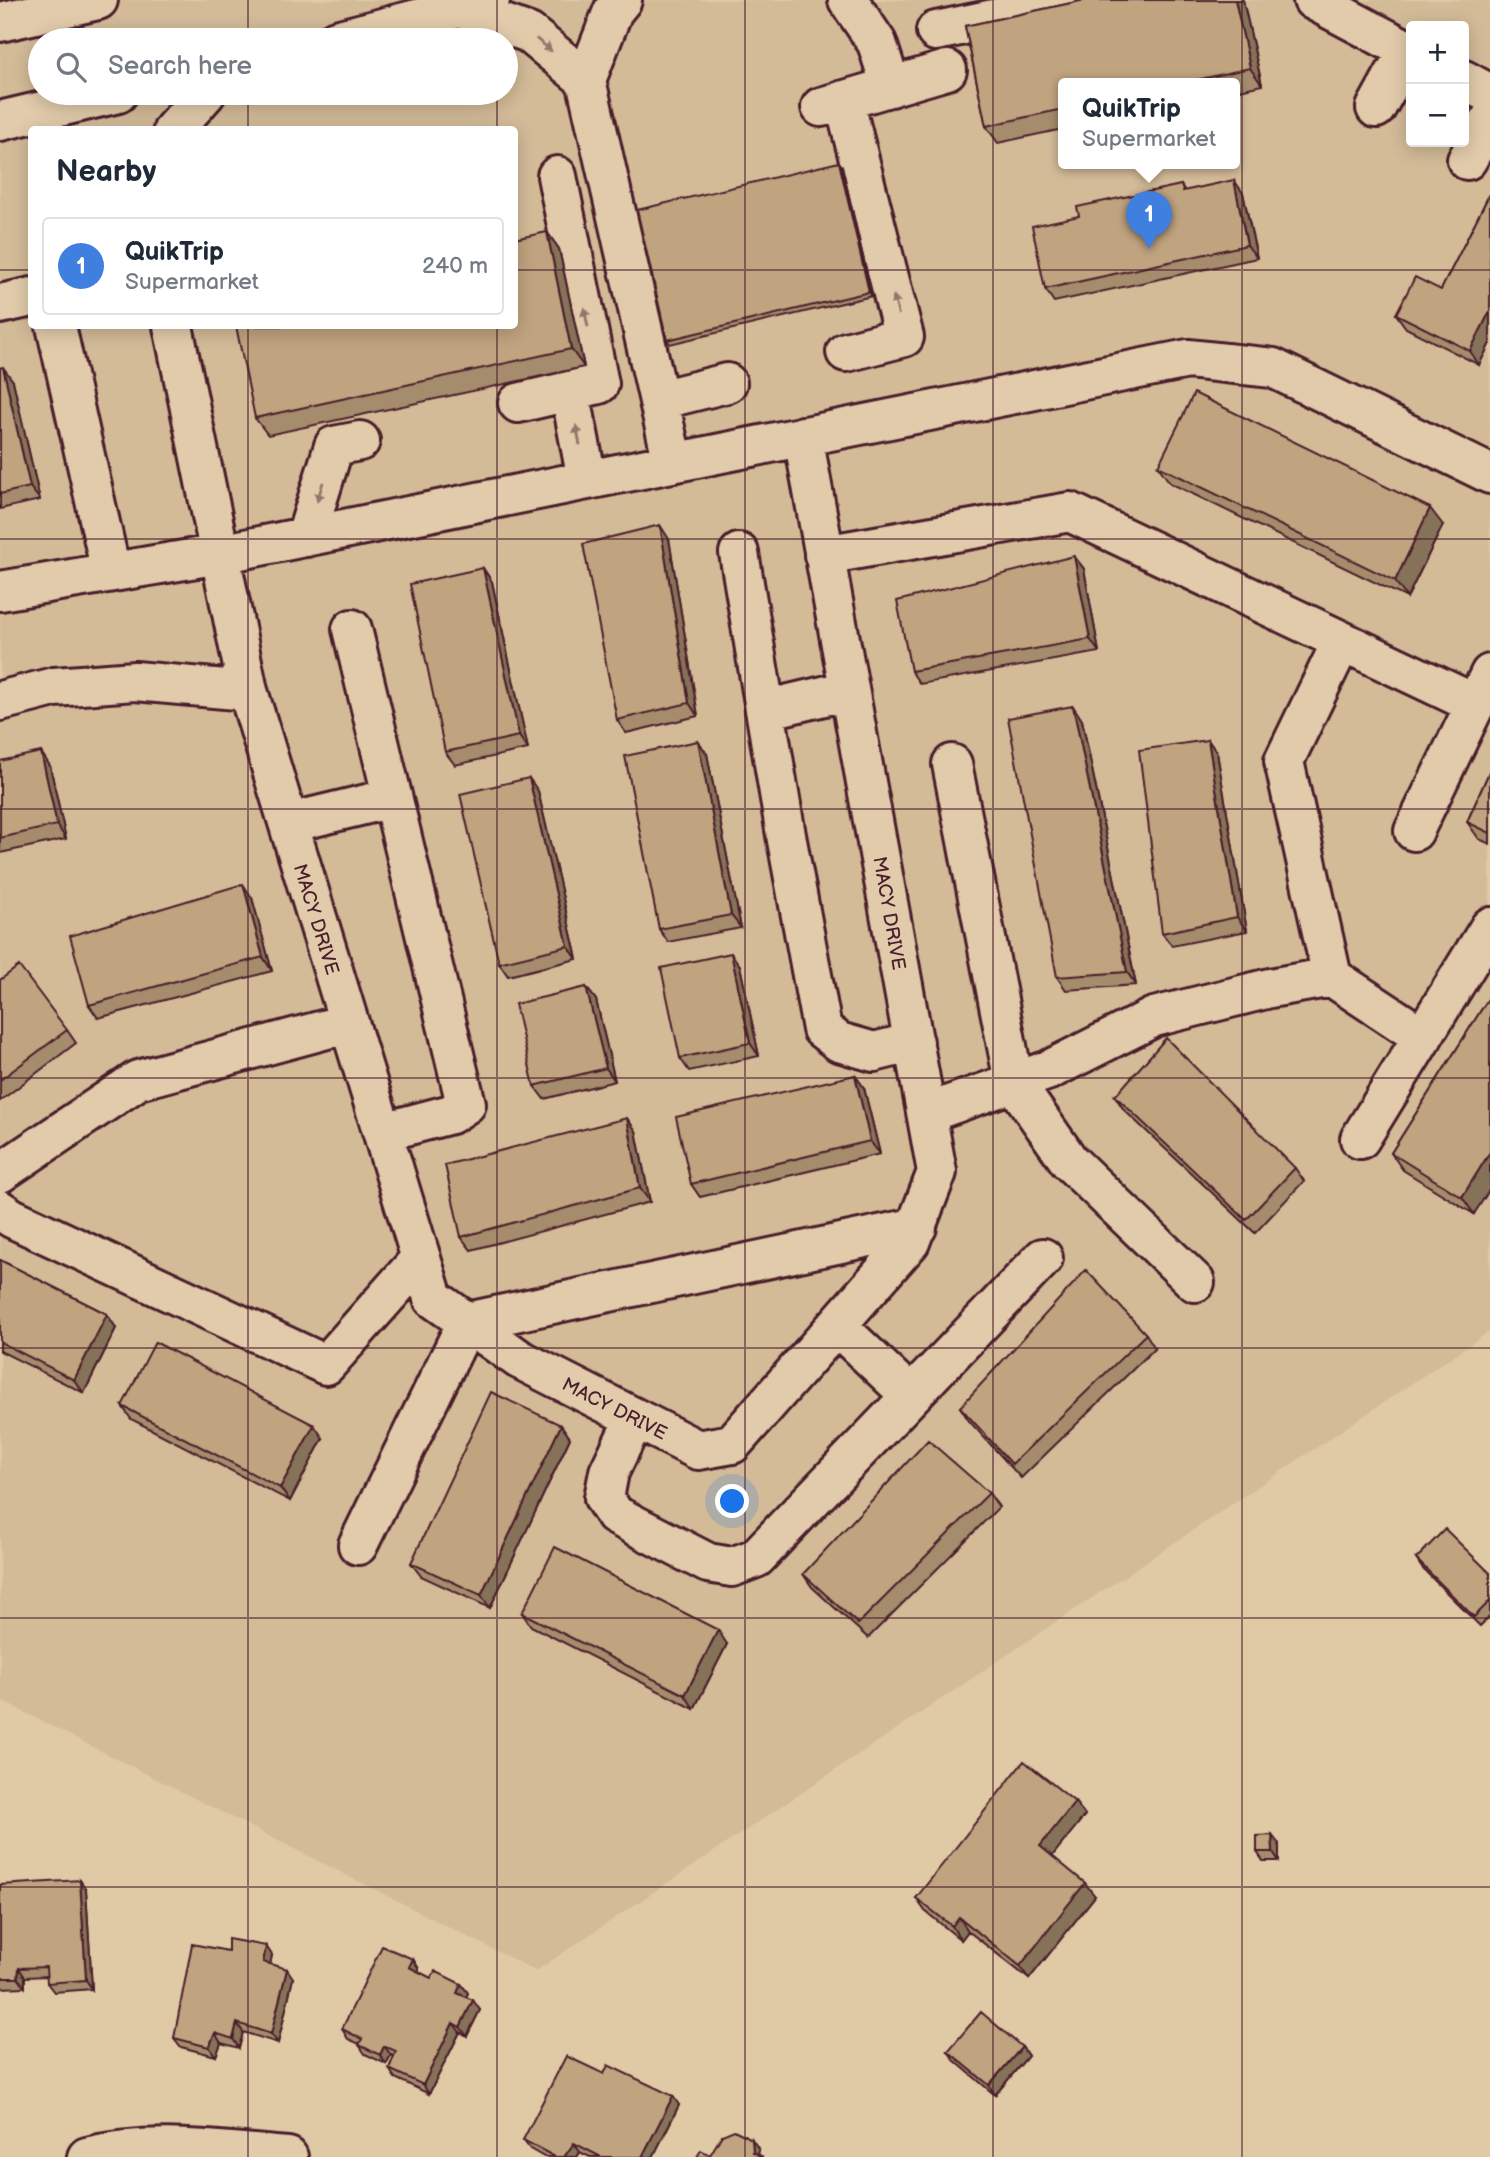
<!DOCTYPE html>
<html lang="en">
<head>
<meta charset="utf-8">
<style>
	:root { --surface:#fff; --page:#f6f6f7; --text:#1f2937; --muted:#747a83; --line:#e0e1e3; --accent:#0f766e }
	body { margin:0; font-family:"Balsamiq Sans",sans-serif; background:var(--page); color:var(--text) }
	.controls { position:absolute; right:21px; top:21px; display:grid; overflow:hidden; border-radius:7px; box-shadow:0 4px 18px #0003 }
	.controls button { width:63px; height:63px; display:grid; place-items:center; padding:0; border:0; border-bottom:2px solid var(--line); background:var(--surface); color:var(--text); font:35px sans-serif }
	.you { position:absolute; left:733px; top:1502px; width:24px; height:24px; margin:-18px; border:5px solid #fff; border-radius:50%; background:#1a73e8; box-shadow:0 0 0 10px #1a73e833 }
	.badge { display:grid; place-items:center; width:46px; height:46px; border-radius:50%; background:var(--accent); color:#fff; font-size:23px; font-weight:700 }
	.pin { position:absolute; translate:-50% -58px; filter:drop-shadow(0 2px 4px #0008) }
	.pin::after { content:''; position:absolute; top:37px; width:24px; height:21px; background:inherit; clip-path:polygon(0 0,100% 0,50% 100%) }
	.popup { position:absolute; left:1058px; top:78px; width:182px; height:91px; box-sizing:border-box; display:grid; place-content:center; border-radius:7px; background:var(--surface); filter:drop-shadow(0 2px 5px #0005); font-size:23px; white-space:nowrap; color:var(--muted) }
	.popup b { font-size:26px; color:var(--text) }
	.popup::after { content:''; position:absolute; left:50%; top:100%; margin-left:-14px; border:14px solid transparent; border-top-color:var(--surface) }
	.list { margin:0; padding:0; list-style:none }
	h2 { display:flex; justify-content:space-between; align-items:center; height:91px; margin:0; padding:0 28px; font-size:30px }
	h2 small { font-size:23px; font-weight:400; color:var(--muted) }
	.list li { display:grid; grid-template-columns:46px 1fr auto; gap:21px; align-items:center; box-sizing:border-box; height:98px; margin:0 14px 14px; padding:0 14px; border:2px solid var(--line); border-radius:7px }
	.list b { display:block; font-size:26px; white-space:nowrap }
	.list p { margin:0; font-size:23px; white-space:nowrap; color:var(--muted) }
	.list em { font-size:23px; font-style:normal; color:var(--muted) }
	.icon { flex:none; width:38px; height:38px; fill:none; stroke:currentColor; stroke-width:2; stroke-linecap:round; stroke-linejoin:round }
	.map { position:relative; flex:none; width:1490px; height:2157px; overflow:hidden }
	.search { position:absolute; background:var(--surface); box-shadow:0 4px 18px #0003; left:28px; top:28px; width:490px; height:77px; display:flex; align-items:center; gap:18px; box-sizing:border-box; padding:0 24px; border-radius:38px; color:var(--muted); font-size:26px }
	.panel { position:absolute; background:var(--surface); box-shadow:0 4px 18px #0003; left:28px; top:126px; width:490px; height:203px; border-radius:7px }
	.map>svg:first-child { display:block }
	.built { fill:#d3bb98; fill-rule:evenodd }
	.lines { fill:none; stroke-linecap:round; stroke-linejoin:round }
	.minor-casing { stroke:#4a1f2b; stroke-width:44 }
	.major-casing { stroke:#4a1f2b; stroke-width:44 }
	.minor { stroke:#e1cbab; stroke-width:38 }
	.major { stroke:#e1cbab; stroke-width:38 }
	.wall { fill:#a58c6d; stroke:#4a1f2b; stroke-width:2 }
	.shaded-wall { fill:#867259; stroke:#4a1f2b; stroke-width:2 }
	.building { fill:#c0a37f; stroke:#4a1f2b; stroke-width:2 }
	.oneway { fill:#96756b }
	.grid { fill:none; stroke:#4a1f2b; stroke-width:2; stroke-opacity:0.55 }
	.labels { text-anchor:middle; stroke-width:5; stroke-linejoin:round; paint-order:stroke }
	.street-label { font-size:19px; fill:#4a1f2b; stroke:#e1cbab }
</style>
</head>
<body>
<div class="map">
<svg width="1490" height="2157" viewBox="0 0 1490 2157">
	<rect width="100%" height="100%" fill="#e0caa6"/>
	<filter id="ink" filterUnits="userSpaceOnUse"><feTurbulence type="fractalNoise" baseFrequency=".0143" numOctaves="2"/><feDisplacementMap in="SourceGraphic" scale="14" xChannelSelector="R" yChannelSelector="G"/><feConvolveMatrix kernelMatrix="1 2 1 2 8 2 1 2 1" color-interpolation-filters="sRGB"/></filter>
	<g filter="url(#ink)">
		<!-- built -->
		<path class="built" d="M0 0H1490V1331L536 1971 0 1700ZM1411 26H1464V142H1411ZM40 40H506V93H40ZM1063 83H1235V163H1063ZM32 130H514V326H32Z"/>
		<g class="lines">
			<!-- minor casing -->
			<g class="minor-casing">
				<path id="minor" d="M622 0 613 11 586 80 673 463
					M848 0 877 43 891 87
					M1313 0 1411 52
					M460 8 529 33 586 80
					M936 31 1085 0
					M1464 80 1490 94
					M844 100 904 337 846 352
					M821 107 947 70
					M1376 108 1408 50
					M173 130 206 93
					M1467 160 1490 120
					M0 304 32 297
					M56 326 111 572
					M173 326 248 691 433 1298 519 1359 698 1450 732 1444 910 1242 937 1172 803 436
					M570 391 587 480
					M659 400 727 383
					M518 403 599 384 557 176
					M306 537 334 446 360 441
					M739 553 786 835 822 1029 839 1042 874 1052 914 1042
					M824 555 1070 512 1475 704
					M0 591 220 554 1188 359 1273 368 1490 474
					M352 629 466 1104 451 1114 383 1132
					M0 701 54 687 135 681 248 691
					M765 710 849 690
					M952 764 1014 1082 1069 1161 1195 1282
					M289 823 392 798
					M1414 831 1490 674
					M1332 977 1284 761 1342 641
					M927 1113 1049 1070 1154 1017 1270 988 1332 977 1423 1037
					M1360 1139 1490 927
					M0 1173 138 1080 349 1023
					M0 1210 12 1218 326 1365 421 1258
					M837 1326 911 1396
					M635 1418 609 1472 604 1498 615 1515 708 1563 732 1567 756 1558 1043 1258
					M358 1545 467 1322 917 1227
					M87 2157C152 2140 222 2152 288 2157"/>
			</g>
			<!-- major casing -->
			<g class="major-casing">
				<path id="major" d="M0 22 98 0
					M336 40 490 0
					M0 121 118 93"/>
			</g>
			<!-- minor -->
			<use href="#minor" class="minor"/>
			<!-- major -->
			<use href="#major" class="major"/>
		</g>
		<!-- wall -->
		<path class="wall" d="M1085 0H1243L1262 85 1235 91V83H1063V129L998 143 986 126 965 26Z
			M842 166 872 296 670 344 667 340Z
			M1181 185 1185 191 1243 193 1257 258 1054 302 1045 289 1079 216Z
			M1490 193V343L1479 365 1406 328 1396 314 1441 290Z
			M547 232 559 249 584 367 268 435 255 418Z
			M0 368 13 381 40 500 0 509Z
			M1158 466 1443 525 1407 598 1170 483Z
			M669 539 698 716 626 733 617 720Z
			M1074 556 1084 569 1099 652 920 684 911 671Z
			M483 568 492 582 528 749 455 765 445 752Z
			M1082 720 1136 985 1066 990 1057 977Z
			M1208 740 1217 753 1247 931 1172 946 1162 933Z
			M698 741 707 754 741 928 668 942 659 929Z
			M0 761 50 766 66 839 0 853Z
			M1490 770V844L1479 839 1467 822Z
			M538 791 577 959 508 976 499 963Z
			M252 898 272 971 98 1018 89 1005Z
			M740 966 759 1056 689 1071 680 1058Z
			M0 980 67 1030 76 1043 0 1101Z
			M586 987 596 1000 615 1081 544 1099 534 1086Z
			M1490 996 1474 1214 1403 1170 1391 1153Z
			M855 1075 864 1088 880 1154 700 1197 691 1184Z
			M1115 1096 1295 1168 1304 1181 1255 1233 1124 1110Z
			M636 1131 650 1202 471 1250 461 1237Z
			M0 1260 107 1314 116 1328 84 1393 0 1351Z
			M1146 1334 1155 1348 1021 1478 969 1421 960 1407Z
			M122 1406 323 1438 290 1501 131 1419Z
			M561 1425 570 1438 490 1608 421 1576 411 1563Z
			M989 1493 999 1507 868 1638 812 1587 803 1574Z
			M1416 1559 1490 1573V1616L1480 1626 1422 1568Z
			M522 1613 727 1644 694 1709 531 1626Z
			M1075 1802 1085 1815 1052 1856 1095 1896 1029 1979 968 1931 961 1940 925 1911 916 1898Z
			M1279 1844V1861H1263L1257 1852Z
			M0 1885 86 1889 92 1989 54 1992 47 1983V1976L25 1977V1987L0 1988Z
			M228 1951 272 1955 270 1964 293 1978 278 2043 243 2032 239 2048 221 2043 216 2056 181 2047 174 2038Z
			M413 1959 419 1969 418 1972 431 1978 461 1984 468 1993 466 1997 480 2010 467 2036 460 2032 429 2094 395 2078 389 2069 394 2056 391 2055 386 2064 365 2054 359 2045 360 2044 348 2039 342 2029Z
			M1022 2047 1028 2056 995 2095 954 2060 948 2051Z
			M604 2074 679 2105 653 2157H590L580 2152 577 2157H544L530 2149 523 2140Z"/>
		<!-- shaded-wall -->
		<path class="shaded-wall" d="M1235 0H1243L1262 85 1250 68Z
			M839 162 842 166 872 296 869 292Z
			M1234 180 1243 193 1257 258 1247 245Z
			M547 232 559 249 584 367 571 349Z
			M1490 311V343L1479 365 1470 351Z
			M3 367 13 381 40 500 30 487Z
			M1430 508 1443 525 1407 598 1395 581Z
			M660 525 669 539 698 716 689 703Z
			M1074 556 1084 569 1099 652 1090 639Z
			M483 568 492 582 528 749 519 736Z
			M1073 706 1082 720 1136 985 1127 972Z
			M1208 740 1217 753 1247 931 1237 917Z
			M698 741 707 754 741 928 731 915Z
			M41 752 50 766 66 839 57 825Z
			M529 778 538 791 577 959 568 946Z
			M243 884 252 898 272 971 263 957Z
			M731 953 740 966 759 1056 750 1043Z
			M586 987 596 1000 615 1081 606 1068Z
			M855 1075 864 1088 880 1154 870 1141Z
			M627 1118 636 1131 650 1202 640 1188Z
			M1490 1152V1189L1474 1214 1462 1197Z
			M107 1314 116 1328 84 1393 74 1380Z
			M314 1425 323 1438 290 1501 280 1488Z
			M561 1425 570 1438 490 1608 481 1595Z
			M718 1630 727 1644 694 1709 685 1695Z
			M1075 1802 1085 1815 1049 1860 1040 1846Z
			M1272 1835 1279 1844V1861L1273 1852Z
			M80 1880 86 1889 92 1989 86 1980Z
			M1085 1883 1095 1896 1029 1979 1020 1966Z
			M959 1917 968 1931 961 1940 952 1926Z
			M266 1946 272 1955 269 1971 263 1962Z
			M413 1959 419 1969 415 1976 409 1967Z
			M19 1968 25 1977V1987L18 1978Z
			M287 1969 293 1978 278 2043 271 2034Z
			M461 1984 468 1993 464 2002 457 1993Z
			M473 2000 480 2010 467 2036 460 2027Z
			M237 2023 243 2032 239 2048 233 2039Z
			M453 2023 460 2032 429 2094 423 2085Z
			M215 2033 221 2043 216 2056 209 2047Z
			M384 2046 391 2055 386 2064 380 2055Z
			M1022 2047 1028 2056 995 2095 989 2085Z
			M673 2096 679 2105 653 2157H642Z
			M752 2139 758 2148 759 2157 753 2152Z
			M574 2143 580 2152 577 2157H564Z"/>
		<!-- building -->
		<path class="building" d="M1085 0H1235L1250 68 1183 83H1063V109L986 126 965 26Z
			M839 162 869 292 667 340 637 210Z
			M1234 180 1247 245 1045 289 1032 226 1079 216 1077 207 1181 185 1183 191Z
			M1490 193V311L1470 351 1396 314 1415 277 1441 290Z
			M547 232 571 349 255 418 236 326H514V239Z
			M3 367 30 487 0 494V368Z
			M1194 393 1430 508 1395 581 1158 466Z
			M660 525 689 703 617 720 583 544Z
			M1074 556 1090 639 911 671 897 601Z
			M483 568 519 736 445 752 410 584Z
			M1073 706 1127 972 1057 977 1008 718Z
			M1208 740 1237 917 1162 933 1139 750Z
			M698 741 731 915 659 929 625 756Z
			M41 752 57 825 0 838V761Z
			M1490 770V833L1467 822Z
			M529 778 568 946 499 963 460 794Z
			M243 884 263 957 89 1005 70 936Z
			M731 953 750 1043 680 1058 661 968Z
			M19 966 67 1030 0 1080V980Z
			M586 987 606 1068 534 1086 515 1004Z
			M1490 996V1152L1462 1197 1391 1153Z
			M1166 1038 1295 1168 1246 1220 1115 1096Z
			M855 1075 870 1141 691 1184 676 1117Z
			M627 1118 640 1188 461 1237 445 1165Z
			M0 1260 107 1314 74 1380 0 1342Z
			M1086 1270 1146 1334 1012 1464 960 1407Z
			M155 1342 314 1425 280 1488 122 1406Z
			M491 1392 561 1425 481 1595 411 1563Z
			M928 1440 989 1493 858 1624 803 1574Z
			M1445 1529 1490 1573V1601L1474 1617 1416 1559Z
			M555 1547 718 1630 685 1695 522 1613Z
			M1024 1761 1075 1802 1040 1846 1085 1883 1020 1966 959 1917 952 1926 916 1898Z
			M1272 1835 1273 1852H1257V1836Z
			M80 1880 86 1980 47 1983 46 1967 19 1968 18 1978H0V1885Z
			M228 1939 266 1946 263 1962 287 1969 271 2034 237 2023 233 2039 215 2033 209 2047 174 2038 192 1944 228 1951Z
			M382 1946 413 1959 409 1967 431 1978 435 1971 461 1984 457 1993 473 2000 460 2027 453 2023 423 2085 389 2069 396 2051 384 2046 380 2055 359 2045 362 2039 342 2029Z
			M981 2012 1022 2047 989 2085 948 2051Z
			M566 2056 604 2074 608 2065 673 2096 642 2157H601L574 2143 564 2157H555L523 2140Z
			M734 2130 752 2139 753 2152 763 2157H697L701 2150 710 2155 722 2135Z"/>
		<!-- one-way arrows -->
		<defs><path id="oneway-solid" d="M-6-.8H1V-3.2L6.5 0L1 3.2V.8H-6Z" transform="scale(1.75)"/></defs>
		<g class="oneway">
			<use href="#oneway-solid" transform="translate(544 45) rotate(39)"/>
			<use href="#oneway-solid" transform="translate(896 305) rotate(-104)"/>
			<use href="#oneway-solid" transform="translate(586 317) rotate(-101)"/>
			<use href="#oneway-solid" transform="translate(578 435) rotate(-101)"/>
			<use href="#oneway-solid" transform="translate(320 492) rotate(107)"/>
		</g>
	</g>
	<!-- grid -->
	<path class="grid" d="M248 0V40M497 0V40M745 0V2157M993 0V2157M1242 0V2157M248 93V130M497 93V130M0 270H32M514 270H1490M248 326V2157M497 326V2157M0 539H1490M0 809H1490M0 1078H1490M0 1348H1490M0 1618H1490M0 1887H1490"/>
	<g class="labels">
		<!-- street labels -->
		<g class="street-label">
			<text transform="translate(890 913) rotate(80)" y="7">MACY DRIVE</text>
			<text transform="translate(317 919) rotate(73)" y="7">MACY DRIVE</text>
			<text transform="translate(615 1408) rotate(27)" y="7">MACY DRIVE</text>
		</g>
	</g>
</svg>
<div class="controls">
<button>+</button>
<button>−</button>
</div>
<div class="you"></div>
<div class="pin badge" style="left:1149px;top:249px;background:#3f7fe0">1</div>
<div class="popup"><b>QuikTrip</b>Supermarket</div>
<div class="search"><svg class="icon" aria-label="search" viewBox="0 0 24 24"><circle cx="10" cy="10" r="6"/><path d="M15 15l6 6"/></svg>Search here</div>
<section class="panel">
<h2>Nearby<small></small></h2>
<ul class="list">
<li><span class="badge" style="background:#3f7fe0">1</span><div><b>QuikTrip</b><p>Supermarket</p></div><em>240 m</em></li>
</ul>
</section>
</div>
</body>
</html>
